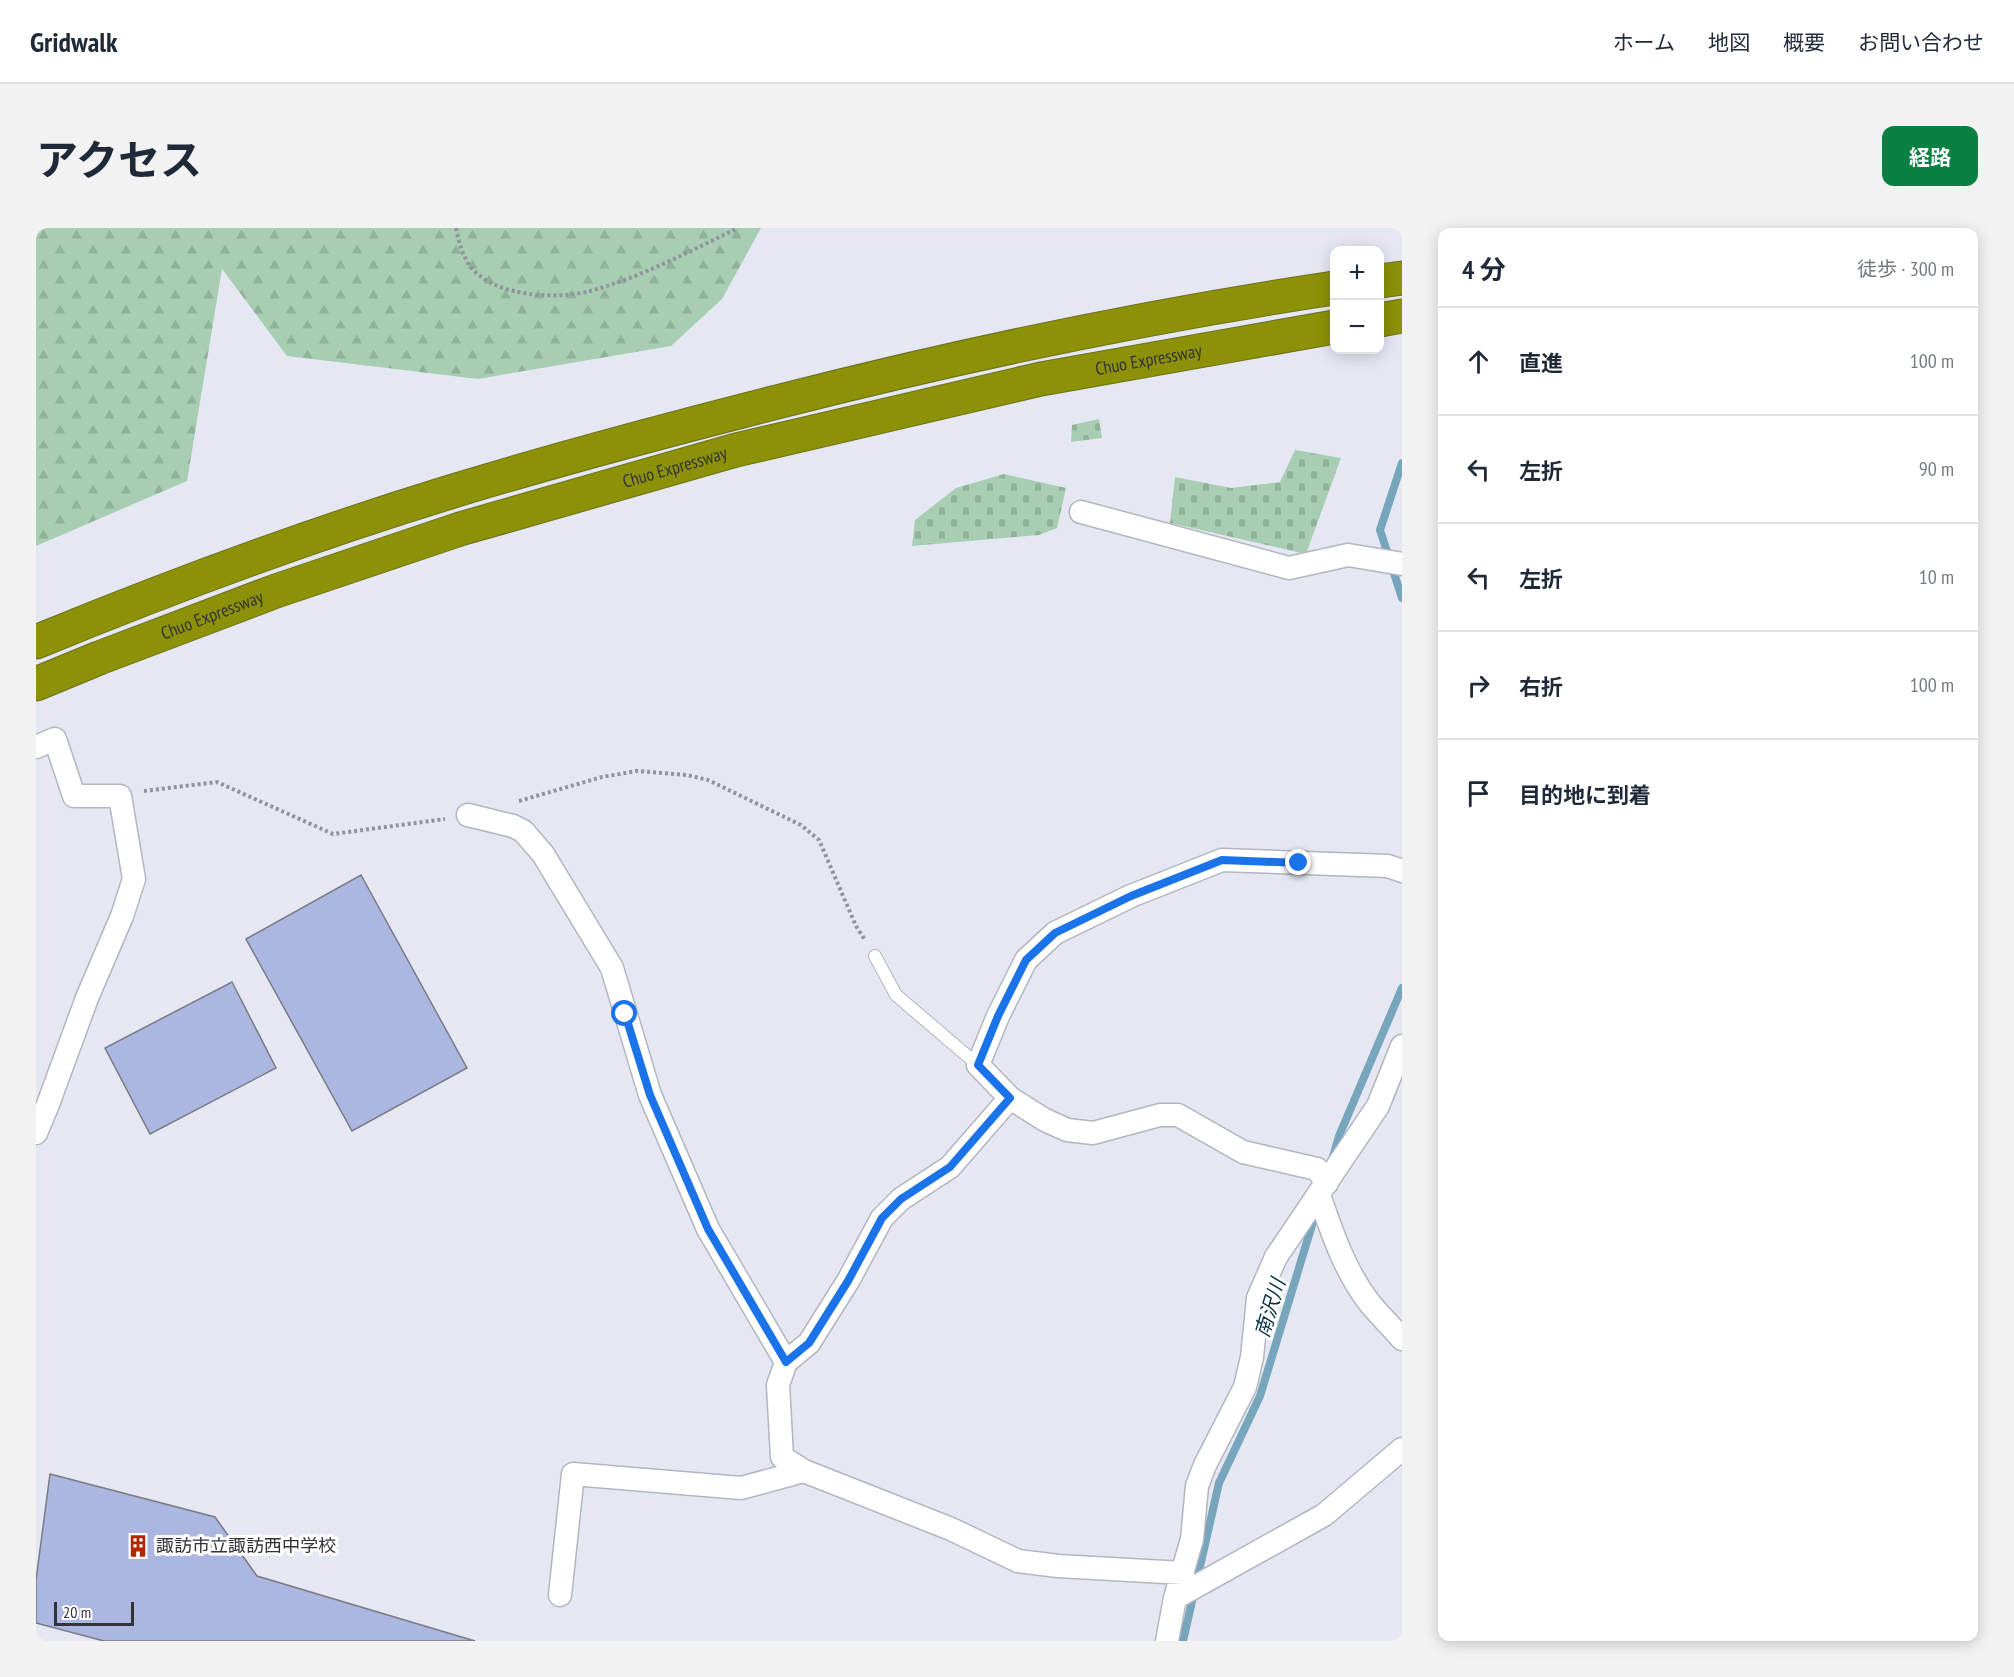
<!DOCTYPE html>
<html lang="ja">
<head>
<meta charset="utf-8">
<style>
	:root { --surface:#fff; --page:#f2f2f3; --text:#1f2937; --muted:#747a83; --line:#e0e1e3; --accent:#0b8043 }
	body { margin:0; font-family:"PT Sans Narrow","Noto Sans JP",sans-serif; background:var(--page); color:var(--text) }
	.controls { position:absolute; right:18px; top:18px; display:grid; overflow:hidden; border-radius:12px; box-shadow:0 3px 15px #0003 }
	.controls button { width:54px; height:54px; display:grid; place-items:center; padding:0; border:0; border-bottom:2px solid var(--line); background:var(--surface); color:var(--text); font:30px sans-serif }
	.scale { position:absolute; left:18px; bottom:15px; width:80px; box-sizing:border-box; padding-left:6px; border:3px solid #323337; border-top:0; font-size:16px; line-height:21px; white-space:nowrap; color:#323337; -webkit-text-stroke:4px #fff; paint-order:stroke }
	.stop { position:absolute; width:18px; height:18px; margin:-14px; border:4px solid #1a73e8; border-radius:50%; background:#fff }
	.stop.end { background:#1a73e8; border-color:#fff; box-shadow:0 2px 6px #0008 }
	.list { margin:0; padding:0; list-style:none }
	h2 { display:flex; justify-content:space-between; align-items:center; height:78px; margin:0; padding:0 24px; font-size:26px }
	h2 small { font-size:20px; font-weight:400; color:var(--muted) }
	.list li { display:grid; grid-template-columns:39px 1fr auto; gap:18px; align-items:center; box-sizing:border-box; height:108px; padding:0 24px; border-top:2px solid var(--line) }
	.list b { display:block; font-size:22px; white-space:nowrap }
	.list em { font-size:20px; font-style:normal; color:var(--muted) }
	.icon { flex:none; width:33px; height:33px; fill:none; stroke:currentColor; stroke-width:2; stroke-linecap:round; stroke-linejoin:round }
	.map { position:relative; flex:none; width:1366px; height:1413px; overflow:hidden; border-radius:12px }
	header { display:flex; align-items:center; gap:36px; box-sizing:border-box; height:84px; padding:0 30px; background:var(--surface); border-bottom:2px solid var(--line) }
	header strong { font-size:28px }
	nav { display:flex; gap:33px; margin-inline-start:auto; font-size:21px }
	.intro { display:flex; align-items:center; justify-content:space-between; box-sizing:border-box; height:144px; padding:0 36px }
	h1 { margin:0; font-size:42px }
	.button { padding:15px 27px; border-radius:12px; background:var(--accent); color:#fff; font-size:21px; font-weight:700 }
	main { display:flex; gap:36px; padding:0 36px }
	aside { flex:1; background:var(--surface); border-radius:12px; box-shadow:0 3px 15px #0003 }
	.map>svg:first-child { display:block }
	.forest { fill:url(#forest-firs) }
	.cemetery { fill:url(#cemetery-stones) }
	.lines { fill:none; stroke-linecap:round; stroke-linejoin:round }
	.stream { stroke:#76a5bc; stroke-width:8 }
	.building { fill:#acb7e1; stroke:#787a84; stroke-width:1.5 }
	.lane-casing { stroke:#b3b6c0; stroke-width:14 }
	.street-casing { stroke:#b3b6c0; stroke-width:25 }
	.highway-casing { stroke:#6c7018; stroke-width:35 }
	.path { stroke:#91939b; stroke-width:4; stroke-dasharray:3 3; stroke-linecap:butt }
	.lane { stroke:#fff; stroke-width:12 }
	.street { stroke:#fff; stroke-width:22 }
	.highway { stroke:#8c9107; stroke-width:33 }
	.route { stroke:#1a73e8; stroke-width:8 }
	.labels { text-anchor:middle; stroke-width:6; stroke-linejoin:round; paint-order:stroke }
	.street-label { font-size:18px; fill:#323337; stroke:#fff }
	.poi-label { font-size:18px; fill:#323337; stroke:#fff; text-anchor:start }
	.water-label { font-size:20px; font-style:italic; fill:#073343; stroke:#fff }
</style>
</head>
<body>
<header>
<strong>Gridwalk</strong>
<nav><a>ホーム</a><a>地図</a><a>概要</a><a>お問い合わせ</a></nav>
</header>
<div class="intro"><h1>アクセス</h1><a class="button">経路</a></div>
<main>
<div class="map">
<svg width="1366" height="1413" viewBox="0 0 1366 1413">
	<defs>
		<pattern id="forest-firs" width="22" height="20" patternUnits="userSpaceOnUse" patternTransform="scale(1.5)"><rect width="22" height="20" fill="#a7ceb2"/><path d="M5 1l3.5 6h-7zM16 11l3.5 6h-7z" fill="#90b19a"/></pattern>
		<pattern id="cemetery-stones" width="16" height="16" patternUnits="userSpaceOnUse" patternTransform="scale(1.5)"><rect width="16" height="16" fill="#a7ceb2"/><path d="M2 7V4a2 2 0 0 1 4 0v3zM10 15v-3a2 2 0 0 1 4 0v3z" fill="#90b19a"/></pattern>
	</defs>
	<rect width="100%" height="100%" fill="#e5e8f3"/>
	<!-- forest -->
	<path class="forest" d="M0 0H725L686 71 635 118 442 151 251 128 186 41 151 253 0 318Z"/>
	<!-- cemetery -->
	<path class="cemetery" d="M1063 191 1066 210 1035 214 1036 197Z
		M1259 222 1305 230 1270 326 1134 295 1139 249 1195 260 1244 254Z
		M968 246 1030 260 1021 300 1003 307 876 318 879 292 920 260Z"/>
	<g class="lines">
		<!-- stream -->
		<path class="stream" d="M1366 235 1344 302 1366 370
			M1296 932 1303 908 1366 760
			M1147 1413 1183 1255 1224 1168 1280 984"/>
	</g>
	<!-- building -->
	<path class="building" d="M325 647 431 840 316 903 210 711Z
		M196 754 240 840 114 906 69 820Z
		M14 1246 179 1289 221 1348 439 1413H68L0 1395V1352Z"/>
	<g class="lines">
		<!-- lane casing -->
		<g class="lane-casing">
			<path id="lane" d="M839 728 860 767 942 837"/>
		</g>
		<!-- street casing -->
		<g class="street-casing">
			<path id="street" d="M1045 284 1253 340 1312 327 1366 336
				M0 519 19 511 38 568H84L98 651 86 688 51 770 11 879 0 905
				M432 587 477 598 487 603 507 626 576 740 614 867 672 1001 750 1134
				M974 870 914 939 865 971 846 990 812 1053 773 1115 750 1134 742 1157 746 1229 768 1243 915 1301 982 1333 1022 1338 1147 1345
				M1291 955 1281 941 1207 924 1142 887H1124L1057 905 1031 902 1009 892 974 870 942 837 962 788 990 732 1019 705 1095 668 1186 632 1352 638 1366 643
				M1283 967C1296 1004 1308 1041 1332 1073 1342 1086 1355 1098 1366 1111
				M524 1367 537 1246 705 1260 768 1243
				M1139 1370 1288 1287 1366 1221
				M1131 1413 1139 1370 1156 1311 1161 1258 1169 1237 1209 1159 1216 1129 1222 1070 1240 1029 1342 878 1366 818"/>
		</g>
		<!-- highway casing -->
		<g class="highway-casing">
			<g id="highway">
				<path d="M1344 53 1366 50"/>
				<path d="M1344 92 1366 88"/>
				<path d="M0 414C136 358 274 307 414 264 522 231 631 202 741 174 925 127 1111 88 1298 60"/>
				<path id="s1" d="M0 456 63 430 240 363 424 301 700 222 1005 151 1298 99"/>
			</g>
		</g>
		<!-- path -->
		<path class="path" d="M420 0C423 14 426 27 434 38 457 69 521 72 554 63 606 49 654 23 702 0
			M108 563 181 554 297 606 409 591
			M483 573 566 549 601 543 651 547 672 552 765 597 783 612 820 698 829 712"/>
		<!-- lane -->
		<use href="#lane" class="lane"/>
		<!-- street -->
		<use href="#street" class="street"/>
		<!-- highway -->
		<use href="#highway" class="highway"/>
	</g>
	<g class="lines">
		<!-- route -->
		<path class="route" d="M589 786 614 867 672 1001 750 1134 773 1115 812 1053 846 990 865 971 914 939 974 870 942 837 962 788 990 732 1019 705 1095 668 1186 632 1263 635"/>
	</g>
	<!-- icons -->
	<defs>
		<g id="building-bare" transform="scale(1.8)"><path d="M-4-6H4V6H1V3H-1V6H-4ZM-2.5-4.3h1.7v1.8h-1.7ZM.8-4.3h1.7v1.8H.8ZM-2.5-1h1.7V.8h-1.7ZM.8-1h1.7V.8H.8Z" fill="#b22600" stroke="#fff" stroke-width="2.5" paint-order="stroke"/></g>
	</defs>
	<g fill-rule="evenodd">
		<use href="#building-bare" x="102" y="1318"/>
	</g>
	<g class="labels">
		<!-- street labels -->
		<g class="street-label">
			<text dy="6" stroke="none"><textPath href="#s1" startOffset="1161">Chuo Expressway</textPath></text>
			<text dy="6" stroke="none"><textPath href="#s1" startOffset="675">Chuo Expressway</textPath></text>
			<text dy="6" stroke="none"><textPath href="#s1" startOffset="189">Chuo Expressway</textPath></text>
		</g>
		<!-- poi labels -->
		<g class="poi-label">
			<text x="120" y="1324">諏訪市立諏訪西中学校</text>
		</g>
		<!-- water labels -->
		<g class="water-label">
			<text transform="translate(1234 1080) rotate(-73)" y="7">南沢川</text>
		</g>
	</g>
</svg>
<div class="controls">
<button>+</button>
<button>−</button>
</div>
<div class="scale">20 m</div>
<div class="stop" style="left:589px;top:786px"></div>
<div class="stop end" style="left:1263px;top:635px"></div>
</div>
<aside>
<h2>4 分<small>徒歩 · 300 m</small></h2>
<ul class="list">
<li><svg class="icon" aria-label="ahead" viewBox="0 0 24 24"><path d="M12 20V5M6 11l6-6 6 6"/></svg><div><b>直進</b></div><em>100 m</em></li>
<li><svg class="icon" aria-label="left" viewBox="0 0 24 24"><path d="M17 20v-9H6M10 6l-5 5 5 5"/></svg><div><b>左折</b></div><em>90 m</em></li>
<li><svg class="icon" aria-label="left" viewBox="0 0 24 24"><path d="M17 20v-9H6M10 6l-5 5 5 5"/></svg><div><b>左折</b></div><em>10 m</em></li>
<li><svg class="icon" aria-label="right" viewBox="0 0 24 24"><path d="M7 20v-9h11M14 6l5 5-5 5"/></svg><div><b>右折</b></div><em>100 m</em></li>
<li><svg class="icon" aria-label="arrive" viewBox="0 0 24 24"><path d="M6 21V4h12l-3 4 3 4H6"/></svg><div><b>目的地に到着</b></div></li>
</ul>
</aside>
</main>
</body>
</html>
